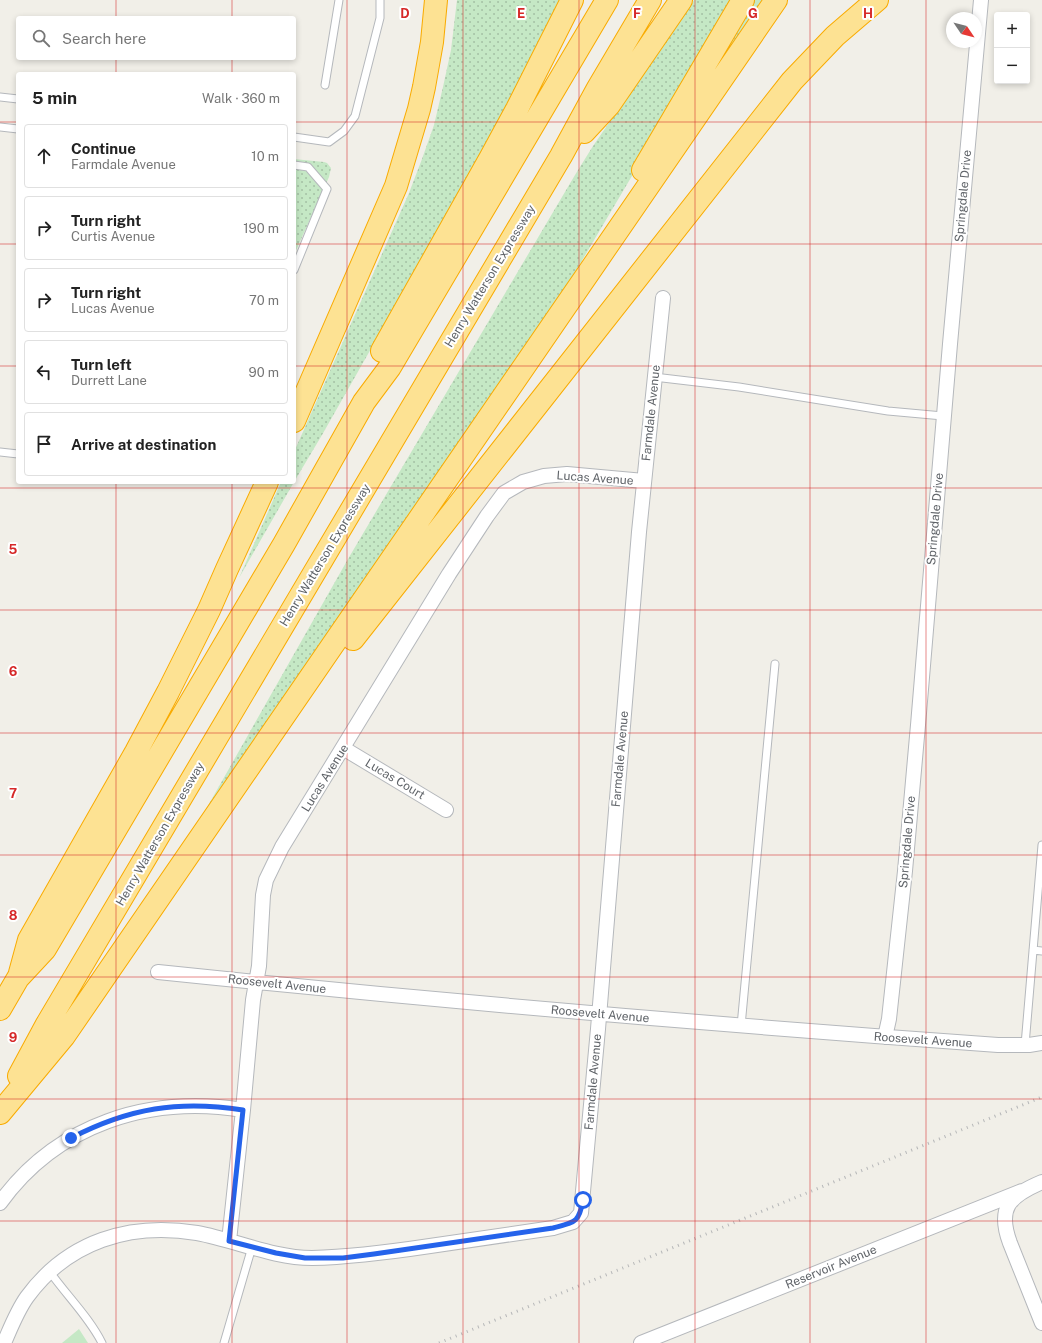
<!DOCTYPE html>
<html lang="en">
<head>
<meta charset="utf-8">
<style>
	:root { --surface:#fff; --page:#f2f2f2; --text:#222; --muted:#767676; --line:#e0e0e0 }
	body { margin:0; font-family:"Public Sans",sans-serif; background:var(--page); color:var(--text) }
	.controls { position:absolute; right:12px; top:12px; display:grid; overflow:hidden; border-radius:4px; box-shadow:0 2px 6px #0003 }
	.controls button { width:36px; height:36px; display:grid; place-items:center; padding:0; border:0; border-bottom:1px solid var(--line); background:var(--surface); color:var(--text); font:20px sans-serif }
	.compass { position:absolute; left:946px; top:12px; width:36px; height:36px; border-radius:50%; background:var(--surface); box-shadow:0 2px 6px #0003; rotate:125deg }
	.stop { position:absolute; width:12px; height:12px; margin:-9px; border:3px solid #2563eb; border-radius:50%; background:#fff }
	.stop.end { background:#2563eb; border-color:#fff; box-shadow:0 1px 4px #0008 }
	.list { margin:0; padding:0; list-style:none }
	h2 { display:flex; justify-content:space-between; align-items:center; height:52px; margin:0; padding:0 16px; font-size:17px }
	h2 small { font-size:13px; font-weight:400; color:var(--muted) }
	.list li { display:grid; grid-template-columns:26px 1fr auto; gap:12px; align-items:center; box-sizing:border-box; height:64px; margin:0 8px 8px; padding:0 8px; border:1px solid var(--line); border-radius:4px }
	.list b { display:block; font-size:15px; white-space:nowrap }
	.list p { margin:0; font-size:13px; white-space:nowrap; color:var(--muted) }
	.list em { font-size:13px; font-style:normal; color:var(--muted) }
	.icon { flex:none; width:22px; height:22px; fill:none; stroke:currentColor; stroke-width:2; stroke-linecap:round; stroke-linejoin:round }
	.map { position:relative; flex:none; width:1042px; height:1343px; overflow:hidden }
	.search { position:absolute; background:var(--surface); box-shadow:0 2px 6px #0003; left:16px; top:16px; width:280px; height:44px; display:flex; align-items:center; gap:10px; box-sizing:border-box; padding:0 14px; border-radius:4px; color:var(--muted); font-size:15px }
	.panel { position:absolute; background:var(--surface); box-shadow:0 2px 6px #0003; left:16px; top:72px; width:280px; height:412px; border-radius:4px }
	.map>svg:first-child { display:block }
	.grass { fill:url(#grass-dots) }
	.park { fill:#c5e8c5 }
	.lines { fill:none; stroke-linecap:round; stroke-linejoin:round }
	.service-casing { stroke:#b5b8bc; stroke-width:9 }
	.minor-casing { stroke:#b5b8bc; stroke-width:16 }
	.motorway-casing { stroke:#f9ab00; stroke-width:24 }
	.service { stroke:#fff; stroke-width:7 }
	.minor { stroke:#fff; stroke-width:14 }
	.motorway { stroke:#fde293; stroke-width:22 }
	.rail { stroke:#b6b7b8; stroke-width:3; stroke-dasharray:1 5; stroke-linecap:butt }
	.route { stroke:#2563eb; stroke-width:5 }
	.grid { fill:none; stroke:#d62828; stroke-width:1; stroke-opacity:0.55 }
	.labels { text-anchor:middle; stroke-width:4; stroke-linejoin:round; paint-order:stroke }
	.street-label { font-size:12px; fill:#5f6368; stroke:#fff }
	.grid-label { font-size:13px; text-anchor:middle; font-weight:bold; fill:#d62828; stroke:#fff; stroke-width:4; stroke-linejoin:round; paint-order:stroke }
</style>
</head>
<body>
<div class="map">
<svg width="1042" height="1343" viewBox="0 0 1042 1343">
	<defs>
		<pattern id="grass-dots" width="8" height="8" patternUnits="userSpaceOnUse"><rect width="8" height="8" fill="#c5e8c5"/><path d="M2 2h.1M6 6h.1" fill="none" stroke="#a3c0a4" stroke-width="1.8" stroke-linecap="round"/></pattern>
	</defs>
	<rect width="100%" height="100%" fill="#f1efe8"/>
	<!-- grass -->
	<path class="grass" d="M457 0H564L497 127 322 435 294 482V452L409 193 422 159 434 125 443 87 451 50Z
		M694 0H736L561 296 201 818 348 559 575 175 593 146Z
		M755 0H762L726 52 724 51Z
		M294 159 324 162 327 163 331 168 329 177 294 255Z
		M281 482H294L239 578Z"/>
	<!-- park -->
	<path class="park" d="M79 1329 88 1343H62Z"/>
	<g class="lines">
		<!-- service casing -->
		<g class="service-casing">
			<path id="service" d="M325 85 339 0
				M0 97 18 99
				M0 127 18 129
				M294 137 329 142 344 131 355 116 380 18V0
				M294 165 308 167 327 189 294 270
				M654 377 739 387 888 411 943 416
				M0 452 18 454
				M1033 950 1042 951
				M741 1026 775 664
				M1025 1045 1042 845
				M50 1272C67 1296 89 1317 102 1343
				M224 1343 252 1247"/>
		</g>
		<!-- minor casing -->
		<g class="minor-casing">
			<path id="minor" d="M343 748 446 810
				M158 972C438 1001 718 1025 998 1045H1029L1042 1043
				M885 1037 889 1019 905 871 918 725 950 344 981 0
				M1042 1182C1009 1196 997 1208 1010 1243L1042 1323
				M0 1203C57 1124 149 1095 243 1110
				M229 1241 243 1110 253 1000 259 966 263 895 266 880 282 847 449 574 487 516 504 493 523 482 544 476 567 474 644 481
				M4 1343C11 1327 17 1311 27 1297 68 1241 130 1222 197 1233 235 1240 273 1258 312 1258 353 1257 390 1252 430 1246 471 1240 512 1234 553 1228L573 1222 581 1213 598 1029 639 532 663 298
				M641 1343 1022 1191"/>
		</g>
		<!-- motorway casing -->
		<g class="motorway-casing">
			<path id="motorway" d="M584 132 609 105 681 0
				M643 170 743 0
				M382 351 491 157 517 109 572 0
				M294 421 396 186 419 109 424 87 432 42 436 0
				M353 639 792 81 835 36 877 0
				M20 973 29 940 136 752 168 692 209 610 227 569 267 482
				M0 1009 18 978 45 949 284 544 364 402 390 367 607 0
				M19 1076 47 1024 561 156 598 88 650 0
				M0 1113 64 1036 776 0"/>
		</g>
		<!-- service -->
		<use href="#service" class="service"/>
		<!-- minor -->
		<use href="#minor" class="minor"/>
		<!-- motorway -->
		<use href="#motorway" class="motorway"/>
		<!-- rail -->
		<path class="rail" d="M439 1343 1042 1097"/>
	</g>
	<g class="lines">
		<!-- route -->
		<path class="route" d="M71 1138C129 1108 179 1100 243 1110L229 1241 276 1253 305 1258H343L374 1254 553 1228C575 1222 579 1223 583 1200"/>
	</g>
	<!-- grid -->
	<path class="grid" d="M116 0V18M232 0V18M347 0V1343M463 0V1343M579 0V1343M695 0V1343M810 0V1343M926 0V1343M116 58V74M232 58V74M0 122H18M294 122H1042M0 244H18M294 244H1042M0 366H18M294 366H1042M116 482V1343M232 482V1343M0 488H1042M0 610H1042M0 733H1042M0 855H1042M0 977H1042M0 1099H1042M0 1221H1042"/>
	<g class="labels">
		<!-- street labels -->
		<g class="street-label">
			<text transform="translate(963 196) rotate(-85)" y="4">Springdale Drive</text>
			<text transform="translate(490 276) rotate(-59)" y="4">Henry Watterson Expressway</text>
			<text transform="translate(651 413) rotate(-84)" y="4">Farmdale Avenue</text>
			<text transform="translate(595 478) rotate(4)" y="4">Lucas Avenue</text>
			<text transform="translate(935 519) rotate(-85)" y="4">Springdale Drive</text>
			<text transform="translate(325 555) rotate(-59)" y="4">Henry Watterson Expressway</text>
			<text transform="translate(620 759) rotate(-85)" y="4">Farmdale Avenue</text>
			<text transform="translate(325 778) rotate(-58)" y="4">Lucas Avenue</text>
			<text transform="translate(395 779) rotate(31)" y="4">Lucas Court</text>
			<text transform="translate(160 834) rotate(-60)" y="4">Henry Watterson Expressway</text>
			<text transform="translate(907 842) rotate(-85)" y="4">Springdale Drive</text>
			<text transform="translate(277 984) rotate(6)" y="4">Roosevelt Avenue</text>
			<text transform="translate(600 1014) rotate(5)" y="4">Roosevelt Avenue</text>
			<text transform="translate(923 1040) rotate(4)" y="4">Roosevelt Avenue</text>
			<text transform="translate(593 1082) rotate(-85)" y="4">Farmdale Avenue</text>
			<text transform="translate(831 1267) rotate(-22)" y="4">Reservoir Avenue</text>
		</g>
	</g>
	<g class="grid-label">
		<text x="405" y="18">D</text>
		<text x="521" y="18">E</text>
		<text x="637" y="18">F</text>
		<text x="753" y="18">G</text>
		<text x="868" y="18">H</text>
		<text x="13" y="554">5</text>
		<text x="13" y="676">6</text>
		<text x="13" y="798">7</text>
		<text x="13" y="920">8</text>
		<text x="13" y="1042">9</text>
	</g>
</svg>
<div class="controls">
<button>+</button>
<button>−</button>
</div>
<svg class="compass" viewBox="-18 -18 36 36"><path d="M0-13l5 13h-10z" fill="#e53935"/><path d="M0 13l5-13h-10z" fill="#767676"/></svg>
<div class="stop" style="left:583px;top:1200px"></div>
<div class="stop end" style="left:71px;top:1138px"></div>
<div class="search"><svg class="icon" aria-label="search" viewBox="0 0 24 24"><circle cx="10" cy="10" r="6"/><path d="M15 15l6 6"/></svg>Search here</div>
<section class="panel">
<h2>5 min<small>Walk · 360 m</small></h2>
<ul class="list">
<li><svg class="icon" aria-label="ahead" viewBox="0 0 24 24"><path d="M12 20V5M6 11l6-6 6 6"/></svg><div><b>Continue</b><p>Farmdale Avenue</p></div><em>10 m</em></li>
<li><svg class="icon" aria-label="right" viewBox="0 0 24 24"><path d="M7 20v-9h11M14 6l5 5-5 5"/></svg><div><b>Turn right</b><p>Curtis Avenue</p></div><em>190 m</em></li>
<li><svg class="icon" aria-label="right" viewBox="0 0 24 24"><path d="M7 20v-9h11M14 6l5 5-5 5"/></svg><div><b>Turn right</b><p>Lucas Avenue</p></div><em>70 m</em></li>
<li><svg class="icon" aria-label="left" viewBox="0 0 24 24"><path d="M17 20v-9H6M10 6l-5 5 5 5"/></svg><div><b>Turn left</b><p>Durrett Lane</p></div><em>90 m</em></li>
<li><svg class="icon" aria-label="arrive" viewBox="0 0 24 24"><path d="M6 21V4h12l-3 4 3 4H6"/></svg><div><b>Arrive at destination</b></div></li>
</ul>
</section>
</div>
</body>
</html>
